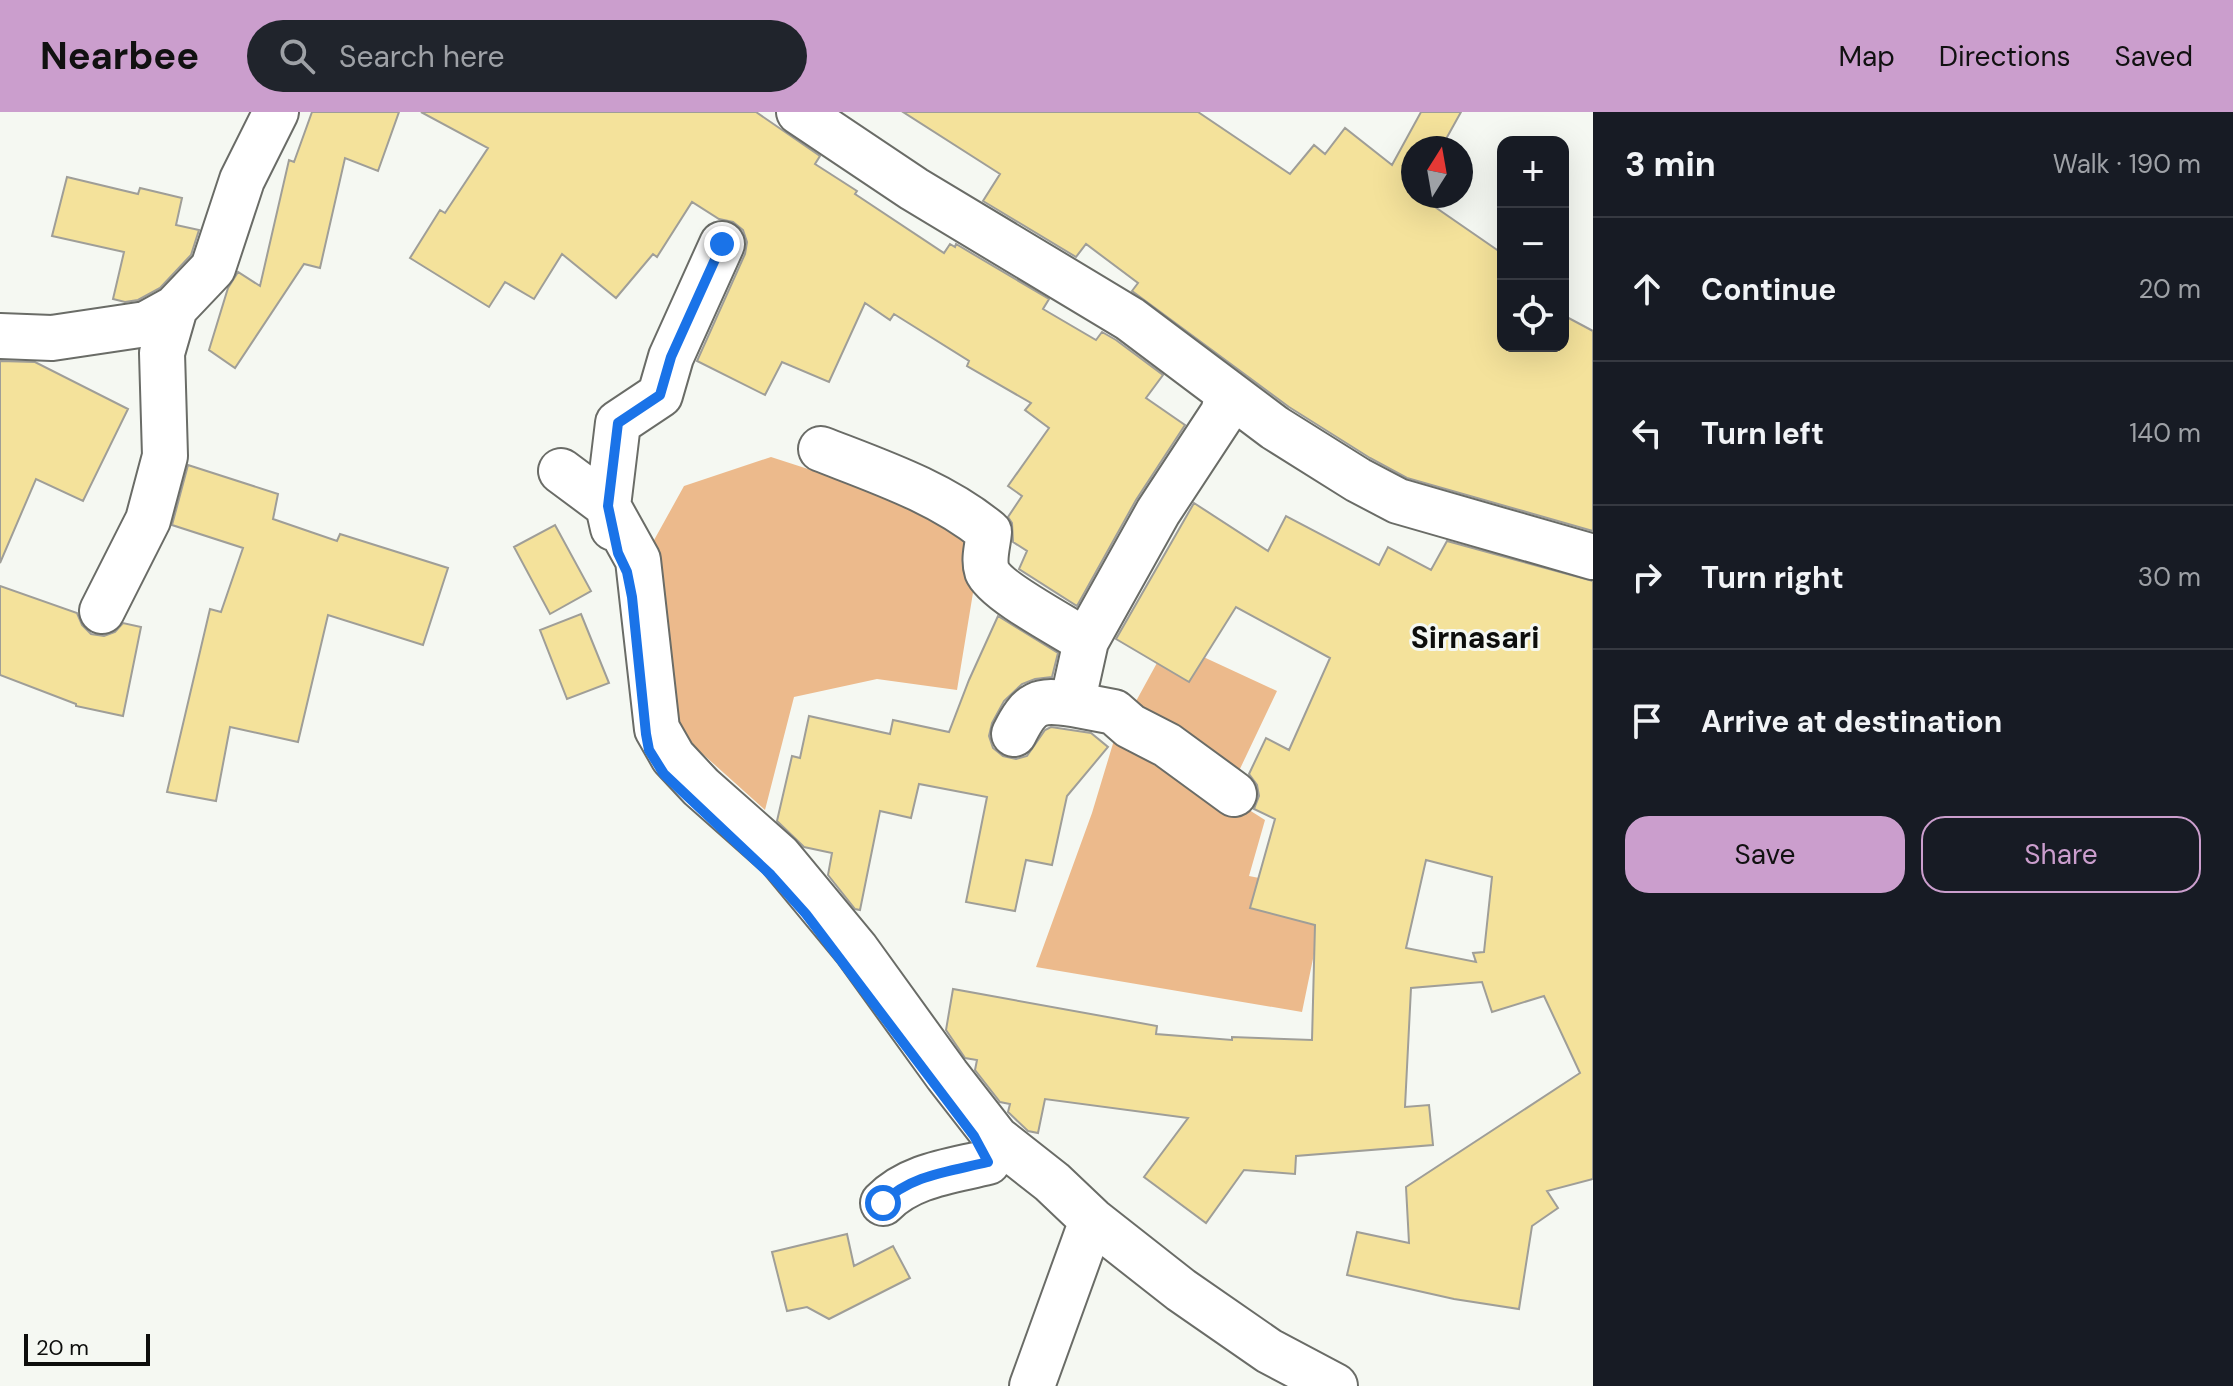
<!DOCTYPE html>
<html lang="en">
<head>
<meta charset="utf-8">
<style>
	:root { --surface:#171b24; --page:#20242c; --text:#f1f3f6; --muted:#9ea1a6; --line:#363941; --accent:#cb9ecd }
	body { margin:0; font-family:"DM Sans",sans-serif; background:var(--page); color:var(--text) }
	.controls { position:absolute; right:24px; top:24px; display:grid; overflow:hidden; border-radius:16px; box-shadow:0 8px 32px #0002 }
	.controls button { width:72px; height:72px; display:grid; place-items:center; padding:0; border:0; border-bottom:2px solid var(--line); background:var(--surface); color:var(--text); font:40px sans-serif }
	.compass { position:absolute; left:1401px; top:24px; width:72px; height:72px; border-radius:50%; background:var(--surface); box-shadow:0 8px 32px #0002; rotate:11deg }
	.scale { position:absolute; left:24px; bottom:20px; width:126px; box-sizing:border-box; padding-left:8px; border:4px solid #0d0e0c; border-top:0; font-size:22px; line-height:28px; white-space:nowrap; color:#0d0e0c; -webkit-text-stroke:6px #f5f8f2; paint-order:stroke }
	.stop { position:absolute; width:24px; height:24px; margin:-18px; border:6px solid #1a73e8; border-radius:50%; background:#fff }
	.stop.end { background:#1a73e8; border-color:#fff; box-shadow:0 2px 8px #0008 }
	.list { margin:0; padding:0; list-style:none }
	h2 { display:flex; justify-content:space-between; align-items:center; height:104px; margin:0; padding:0 32px; font-size:34px }
	h2 small { font-size:26px; font-weight:400; color:var(--muted) }
	.list li { display:grid; grid-template-columns:52px 1fr auto; gap:24px; align-items:center; box-sizing:border-box; height:144px; padding:0 32px; border-top:2px solid var(--line) }
	.list b { display:block; font-size:30px; white-space:nowrap }
	.list em { font-size:26px; font-style:normal; color:var(--muted) }
	.actions { display:flex; gap:16px; padding:24px 32px }
	.actions a { flex:1; padding:18px 0; border:2px solid var(--accent); border-radius:24px; text-align:center; font-size:28px; color:var(--accent) }
	.actions .main { background:var(--accent); color:#111 }
	.icon { flex:none; width:44px; height:44px; fill:none; stroke:currentColor; stroke-width:2; stroke-linecap:round; stroke-linejoin:round }
	.map { position:relative; flex:none; width:1593px; height:1274px; overflow:hidden }
	header { display:flex; align-items:center; gap:48px; box-sizing:border-box; height:112px; padding:0 40px; background:var(--accent); color:#111 }
	header strong { font-size:38px }
	nav { display:flex; gap:44px; margin-inline-start:auto; font-size:28px }
	.search { width:560px; height:72px; background:var(--page); display:flex; align-items:center; gap:20px; box-sizing:border-box; padding:0 28px; border-radius:44px; color:var(--muted); font-size:30px }
	main { display:flex }
	aside { flex:1; background:var(--surface) }
	.map>svg:first-child { display:block }
	.green { fill:#ecba8c }
	.building { fill:#f4e29b; stroke:#9f9e98; stroke-width:2; fill-rule:evenodd }
	.lines { fill:none; stroke-linecap:round; stroke-linejoin:round }
	.minor-casing { stroke:#6a6c67; stroke-width:48 }
	.minor { stroke:#fff; stroke-width:44 }
	.route { stroke:#1a73e8; stroke-width:10 }
	.labels { text-anchor:middle; stroke-width:6; stroke-linejoin:round; paint-order:stroke }
	.quarter-label { font-size:30px; font-weight:bold; fill:#0d0e0c; stroke:#f5f8f2 }
</style>
</head>
<body>
<header>
<strong>Nearbee</strong>
<div class="search"><svg class="icon" aria-label="search" viewBox="0 0 24 24"><circle cx="10" cy="10" r="6"/><path d="M15 15l6 6"/></svg>Search here</div>
<nav><a>Map</a><a>Directions</a><a>Saved</a></nav>
</header>
<main>
<div class="map">
<svg width="1593" height="1274" viewBox="0 0 1593 1274">
	<rect width="100%" height="100%" fill="#f5f8f2"/>
	<!-- green -->
	<path class="green" d="M771 345 984 414 957 578 877 567 794 585 765 698 675 617 648 439 684 374Z
		M1169 529 1277 579 1238 661 1135 591Z
		M1118 615 1265 708 1249 764 1327 779 1302 900 1036 855 1092 701Z"/>
	<!-- building -->
	<path class="building" d="M312 0H399L378 59 345 46 320 156 304 152 235 256 209 238 228 176 238 160 260 174 289 48 294 50Z
		M421 0H756L820 44 815 52 857 79 855 82 944 141 950 132 955 135 956 132 1049 187 1043 197 1096 228 1102 220 1116 228 1163 263 1146 286 1185 313 1136 388 1077 494 1019 457 1027 439 1013 430 1012 411 1008 405 1022 384 1008 374 1049 316 1025 298 1031 291 967 254 969 249 894 202 890 208 865 191 829 270 782 250 765 283 697 249 745 142 747 130 743 118 733 110 719 107 692 90 657 145 653 142 616 186 562 142 534 187 505 170 489 195 410 146 440 98 445 101 488 36Z
		M903 0H1198L1290 62 1314 33 1325 42 1345 16 1392 53 1421 0H1461L1441 36H1413V84H1419L1503 142V234H1563V203L1593 219V419L1407 366 1370 346 1289 295 1132 179 1138 171 1086 132 1076 145 983 89 1000 62Z
		M67 65 138 82 140 76 182 86 176 113 199 118 191 143 160 176 138 188 125 190 113 187 124 140 52 124Z
		M0 249 35 250 128 297 83 389 36 367 0 451Z
		M188 353 278 382 273 407 337 429 340 422 448 456 423 533 328 503 298 630 230 615 216 689 167 680 210 497 221 500 243 436 172 413Z
		M1194 391 1268 439 1286 404 1379 453 1388 435 1431 458 1447 429 1593 469V1067L1547 1079 1558 1096 1532 1114 1519 1197 1454 1187 1347 1163 1357 1120 1409 1131 1406 1075 1580 961 1544 884 1492 900 1482 870 1411 876 1405 995 1429 993 1433 1033 1296 1044 1295 1062 1244 1058 1206 1111 1144 1065 1188 1006 1045 987 1038 1021 1028 1019 1008 1000 1010 992 1000 990 975 958 977 948 965 946 946 918 953 877 1157 914 1156 922 1232 928V925L1312 928 1315 813 1250 796 1275 707 1254 697 1259 684 1257 673 1249 662 1266 626 1289 638 1330 546 1236 495 1189 570 1116 527ZM1426 748 1492 765 1484 840 1473 841 1476 850 1406 836Z
		M555 413 591 479 550 502 514 435Z
		M0 474 77 501 82 513 91 522 104 524 115 520 123 511 141 515 123 604 76 594V592L0 563Z
		M581 502 609 571 567 587 540 518Z
		M998 504 1058 541 1052 565 1035 567 1022 572 1004 589 992 611 989 624 993 636 1003 644 1016 647 1027 644 1045 618 1051 615 1091 621 1108 635 1067 684 1052 753 1026 748 1015 799 966 790 987 685 919 672 911 706 880 699 860 798 855 797 828 763 832 741 804 735 777 709 792 644 800 646 809 604 890 622 893 608 949 620 969 568Z
		M847 1122 854 1154 893 1134 910 1166 829 1207 807 1195 787 1199 772 1140Z"/>
	<g class="lines">
		<!-- minor casing -->
		<g class="minor-casing">
			<path id="minor" d="M799 0 914 77 1130 207 1275 316 1358 368 1398 389 1593 445
				M0 224 52 226 146 212 175 196 213 156 242 68 276 0
				M821 337C880 360 940 380 989 420 988 432 983 447 987 459 995 479 1066 516 1086 529
				M561 359 608 394 638 448 657 617 673 645 701 675 779 744 856 837 947 963 996 1026 1052 1070 1092 1108 1181 1178 1269 1239 1335 1274
				M613 416 608 394 618 311 660 283 671 245 722 132
				M102 499 148 408 165 344 162 241 175 196
				M1072 592 1114 600 1130 614 1167 633 1234 682
				M1014 622C1030 590 1038 587 1072 592L1086 529 1158 400 1223 301 1228 281
				M883 1091C910 1063 952 1059 988 1050
				M1032 1274 1092 1108"/>
		</g>
		<!-- minor -->
		<use href="#minor" class="minor"/>
	</g>
	<g class="lines">
		<!-- route -->
		<path class="route" d="M722 132 671 245 660 283 618 311 608 394 618 441 627 460 632 485 646 622 649 638 664 662 771 763 806 802 974 1024 988 1050C952 1059 909 1063 883 1091"/>
	</g>
	<g class="labels">
		<!-- quarter labels -->
		<g class="quarter-label">
			<text x="1475" y="536">Sirnasari</text>
		</g>
	</g>
</svg>
<div class="controls">
<button>+</button>
<button>−</button>
<button><svg class="icon" aria-label="locate" viewBox="0 0 24 24"><circle cx="12" cy="12" r="6"/><path d="M12 2v4M12 18v4M2 12h4M18 12h4"/></svg></button>
</div>
<svg class="compass" viewBox="-18 -18 36 36"><path d="M0-13l5 13h-10z" fill="#e53935"/><path d="M0 13l5-13h-10z" fill="#9ea1a6"/></svg>
<div class="scale">20 m</div>
<div class="stop" style="left:883px;top:1091px"></div>
<div class="stop end" style="left:722px;top:132px"></div>
</div>
<aside>
<h2>3 min<small>Walk · 190 m</small></h2>
<ul class="list">
<li><svg class="icon" aria-label="ahead" viewBox="0 0 24 24"><path d="M12 20V5M6 11l6-6 6 6"/></svg><div><b>Continue</b></div><em>20 m</em></li>
<li><svg class="icon" aria-label="left" viewBox="0 0 24 24"><path d="M17 20v-9H6M10 6l-5 5 5 5"/></svg><div><b>Turn left</b></div><em>140 m</em></li>
<li><svg class="icon" aria-label="right" viewBox="0 0 24 24"><path d="M7 20v-9h11M14 6l5 5-5 5"/></svg><div><b>Turn right</b></div><em>30 m</em></li>
<li><svg class="icon" aria-label="arrive" viewBox="0 0 24 24"><path d="M6 21V4h12l-3 4 3 4H6"/></svg><div><b>Arrive at destination</b></div></li>
</ul>
<div class="actions"><a class="main">Save</a><a>Share</a></div>
</aside>
</main>
</body>
</html>
